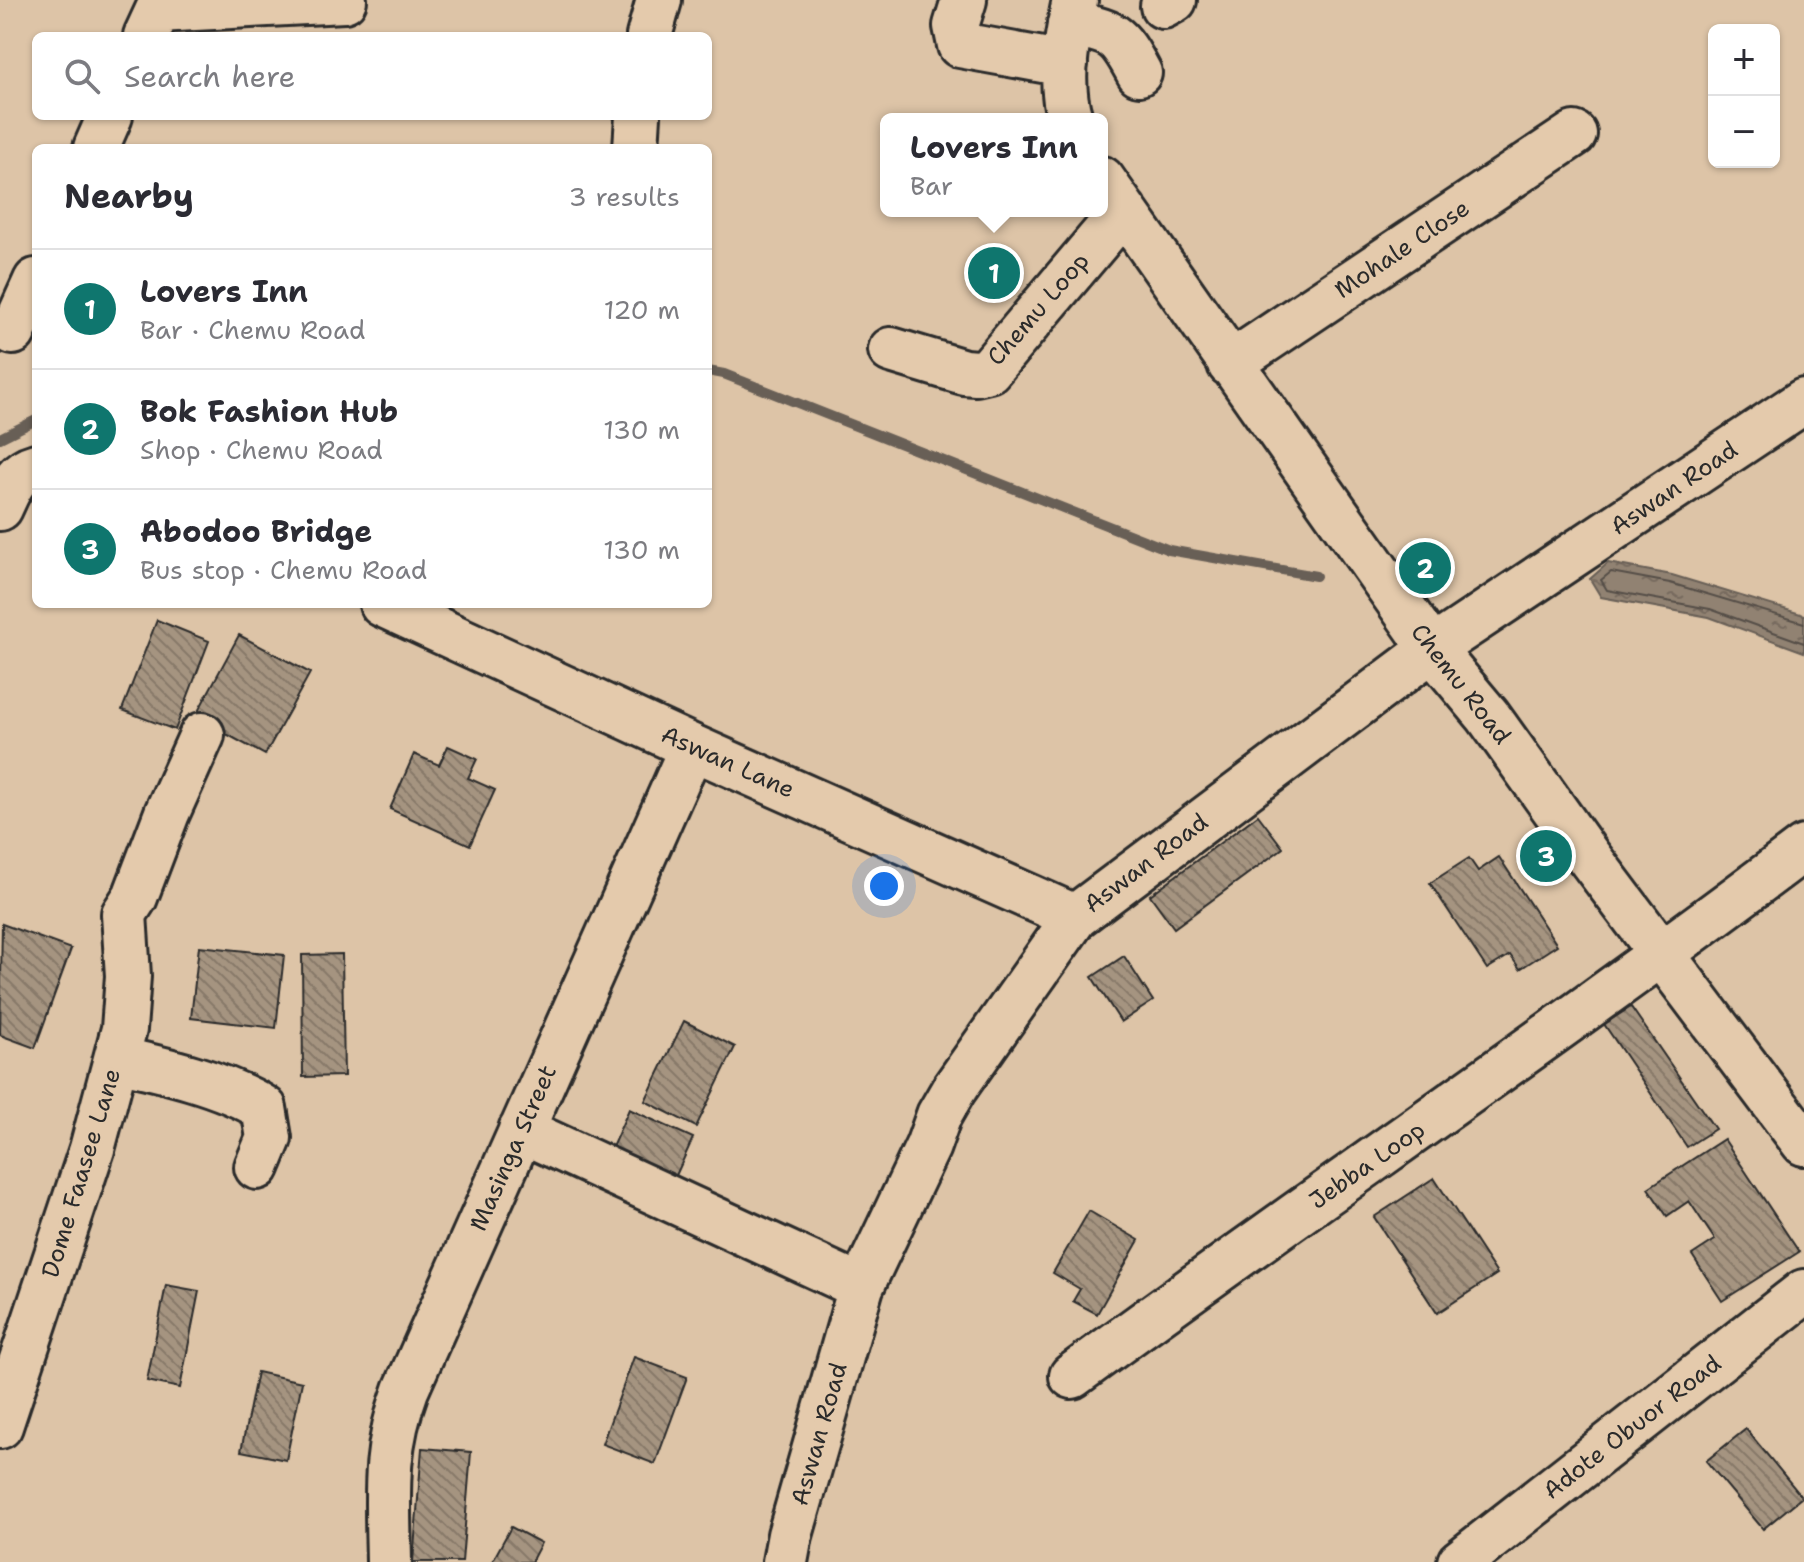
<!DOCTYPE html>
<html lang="en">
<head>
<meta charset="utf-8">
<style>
	:root { --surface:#fff; --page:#f2f2f3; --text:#2b2b33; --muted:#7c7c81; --line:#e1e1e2; --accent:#0f766e }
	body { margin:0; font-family:"Shantell Sans",sans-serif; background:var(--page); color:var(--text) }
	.controls { position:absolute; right:24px; top:24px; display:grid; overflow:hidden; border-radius:12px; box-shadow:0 2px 6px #0004 }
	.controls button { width:72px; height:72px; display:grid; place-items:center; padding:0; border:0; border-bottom:2px solid var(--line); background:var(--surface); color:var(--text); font:40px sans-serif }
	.you { position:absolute; left:884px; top:886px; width:28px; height:28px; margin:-20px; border:6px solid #fff; border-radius:50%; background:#1a73e8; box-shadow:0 0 0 12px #1a73e833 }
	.badge { display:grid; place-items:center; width:52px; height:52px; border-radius:50%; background:var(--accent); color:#fff; font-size:26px; font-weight:700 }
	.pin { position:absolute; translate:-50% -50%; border:4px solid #fff; box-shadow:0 2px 8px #0006 }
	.popup { position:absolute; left:880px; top:113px; width:228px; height:104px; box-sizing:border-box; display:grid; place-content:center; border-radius:12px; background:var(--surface); filter:drop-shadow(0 2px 6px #0005); font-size:26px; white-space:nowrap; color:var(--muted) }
	.popup b { font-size:30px; color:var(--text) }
	.popup::after { content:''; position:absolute; left:50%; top:100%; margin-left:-16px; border:16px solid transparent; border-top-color:var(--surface) }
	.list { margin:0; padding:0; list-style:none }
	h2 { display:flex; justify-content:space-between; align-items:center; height:104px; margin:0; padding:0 32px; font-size:34px }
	h2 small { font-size:26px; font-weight:400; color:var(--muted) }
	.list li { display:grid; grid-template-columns:52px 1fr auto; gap:24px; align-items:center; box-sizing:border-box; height:120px; padding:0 32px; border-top:2px solid var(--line) }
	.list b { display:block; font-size:30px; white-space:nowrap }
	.list p { margin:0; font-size:26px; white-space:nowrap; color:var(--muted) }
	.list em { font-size:26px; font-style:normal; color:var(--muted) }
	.icon { flex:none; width:44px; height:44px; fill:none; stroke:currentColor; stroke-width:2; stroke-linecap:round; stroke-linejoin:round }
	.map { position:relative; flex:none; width:1804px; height:1562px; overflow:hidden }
	.search { position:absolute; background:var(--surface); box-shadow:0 2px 6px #0004; left:32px; top:32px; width:680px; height:88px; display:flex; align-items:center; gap:20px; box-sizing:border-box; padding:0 28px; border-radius:12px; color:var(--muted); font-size:30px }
	.panel { position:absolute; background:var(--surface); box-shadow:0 2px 6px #0004; left:32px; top:144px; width:680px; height:464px; border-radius:12px }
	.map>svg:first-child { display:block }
	.water { fill:url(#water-ripples); stroke:#685f56; stroke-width:2 }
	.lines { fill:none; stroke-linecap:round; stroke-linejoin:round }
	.shore { stroke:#544e47; stroke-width:2 }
	.stream { stroke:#685f56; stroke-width:10 }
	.building { fill:url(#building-back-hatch); stroke:#2b2b2b; stroke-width:2 }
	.minor-casing { stroke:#2b2b2b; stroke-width:50 }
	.minor { stroke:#e4caac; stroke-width:44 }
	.labels { text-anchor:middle; stroke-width:7; stroke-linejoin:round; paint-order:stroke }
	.street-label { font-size:24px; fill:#2b2b2b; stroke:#e4caac }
</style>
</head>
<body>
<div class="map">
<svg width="1804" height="1562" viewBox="0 0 1804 1562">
	<defs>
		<pattern id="water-ripples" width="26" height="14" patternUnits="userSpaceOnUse" patternTransform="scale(2)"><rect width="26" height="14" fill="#918272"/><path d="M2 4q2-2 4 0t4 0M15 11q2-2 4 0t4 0" fill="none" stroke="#776b5e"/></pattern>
		<pattern id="building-back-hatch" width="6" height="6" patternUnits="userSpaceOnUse" patternTransform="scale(2)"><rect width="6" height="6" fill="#a59480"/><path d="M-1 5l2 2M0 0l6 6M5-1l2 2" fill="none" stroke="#877969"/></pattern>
	</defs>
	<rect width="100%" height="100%" fill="#ddc4a7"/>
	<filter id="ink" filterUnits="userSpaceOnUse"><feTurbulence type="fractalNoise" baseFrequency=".0125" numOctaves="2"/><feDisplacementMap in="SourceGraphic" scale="16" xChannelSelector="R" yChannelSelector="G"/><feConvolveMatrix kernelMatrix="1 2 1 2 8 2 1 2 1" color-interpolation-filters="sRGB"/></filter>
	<g filter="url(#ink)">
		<!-- water -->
		<path class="water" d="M1608 563 1672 575 1804 615V652L1709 617 1601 597 1590 579Z"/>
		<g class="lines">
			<!-- shore -->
			<path class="shore" d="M1804 623 1670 583 1611 572 1601 580 1607 590 1710 609 1804 643"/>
			<!-- stream -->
			<path class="stream" d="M708 371 724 374 1169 550 1316 576
				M0 438 36 420"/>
		</g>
		<!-- building -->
		<path class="building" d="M157 620 209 641 175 730 122 710Z
			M239 635 310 673 265 755 195 717Z
			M448 746 477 759 468 778 495 790 470 845 390 809 414 754 439 765Z
			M1258 815 1283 848 1174 928 1150 895Z
			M1499 857 1557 945 1520 969 1510 955 1487 969 1430 883 1469 858 1478 871Z
			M2 924 71 949 35 1048 0 1035Z
			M199 946 284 955 276 1028 191 1018Z
			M342 954 344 1076 303 1077 302 955Z
			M1124 956 1153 1001 1121 1022 1092 977Z
			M1631 1007 1715 1129 1687 1147 1604 1024Z
			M684 1021 735 1047 696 1127 645 1101Z
			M629 1109 693 1138 669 1191 605 1163Z
			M1724 1139 1799 1252 1722 1301 1692 1255 1715 1240 1689 1201 1667 1216 1648 1188Z
			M1434 1178 1497 1274 1437 1313 1374 1217Z
			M1089 1211 1139 1240 1097 1314 1073 1301 1080 1289 1053 1273Z
			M166 1285 199 1291 180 1388 147 1381Z
			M634 1357 687 1377 655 1464 602 1444Z
			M257 1372 302 1382 286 1460 241 1451Z
			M1746 1429 1802 1497 1763 1529 1706 1461Z
			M422 1448 471 1452 462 1562H413Z
			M511 1527 541 1543 531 1562H492Z"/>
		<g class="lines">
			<!-- minor casing -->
			<g class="minor-casing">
				<path id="minor" d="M964 0 956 26 960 45 1065 64
					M1163 6 1174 0
					M1070 24C1114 32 1118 33 1139 73
					M146 36 158 10 344 0
					M649 36 659 0
					M1070 119C1058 81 1067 39 1075 0
					M96 148 110 116
					M636 148 638 116
					M1102 179 1432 649 1488 716 1588 856 1804 1143
					M13 332 36 281
					M891 350 964 372 976 373 989 370 1124 210
					M1230 364 1574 134
					M0 508C9 489 14 472 36 466
					M382 604 692 747 1075 917
					M116 1059C163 1069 223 1083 264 1108L269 1138 257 1167
					M521 1130 861 1287
					M1072 1376C1315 1198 1564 1029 1804 848
					M0 1426 92 1149 124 1029 128 976 124 914 135 897 167 813 202 735
					M389 1562C388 1497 383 1452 406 1390L692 747
					M785 1562 790 1535 861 1287 928 1146 939 1115 954 1089 1075 917 1432 649 1804 401
					M1460 1562 1804 1292"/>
			</g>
			<!-- minor -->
			<use href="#minor" class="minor"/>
		</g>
	</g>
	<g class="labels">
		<!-- street labels -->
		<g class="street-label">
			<text transform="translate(1402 249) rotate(-34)" y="8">Mohale Close</text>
			<text transform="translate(1038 309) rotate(-49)" y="8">Chemu Loop</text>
			<text transform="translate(1674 488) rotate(-34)" y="8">Aswan Road</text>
			<text transform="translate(1461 684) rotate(52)" y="8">Chemu Road</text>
			<text transform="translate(728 762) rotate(24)" y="8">Aswan Lane</text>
			<text transform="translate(1146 863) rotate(-37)" y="8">Aswan Road</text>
			<text transform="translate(513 1148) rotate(-66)" y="8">Masinga Street</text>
			<text transform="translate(1367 1165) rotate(-35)" y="8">Jebba Loop</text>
			<text transform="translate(81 1173) rotate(-73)" y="8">Dome Faasee Lane</text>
			<text transform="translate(1632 1427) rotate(-38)" y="8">Adote Obuor Road</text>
			<text transform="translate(819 1434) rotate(-74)" y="8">Aswan Road</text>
		</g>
	</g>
</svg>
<div class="controls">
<button>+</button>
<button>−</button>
</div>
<div class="you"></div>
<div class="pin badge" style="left:994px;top:273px">1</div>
<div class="popup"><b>Lovers Inn</b>Bar</div>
<div class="pin badge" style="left:1425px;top:568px">2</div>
<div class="pin badge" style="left:1546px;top:856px">3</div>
<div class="search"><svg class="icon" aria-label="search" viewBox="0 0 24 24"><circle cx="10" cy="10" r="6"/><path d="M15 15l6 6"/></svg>Search here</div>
<section class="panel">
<h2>Nearby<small>3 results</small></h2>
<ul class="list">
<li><span class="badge">1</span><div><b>Lovers Inn</b><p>Bar · Chemu Road</p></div><em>120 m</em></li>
<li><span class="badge">2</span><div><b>Bok Fashion Hub</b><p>Shop · Chemu Road</p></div><em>130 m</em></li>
<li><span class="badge">3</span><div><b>Abodoo Bridge</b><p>Bus stop · Chemu Road</p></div><em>130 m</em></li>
</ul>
</section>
</div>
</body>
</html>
